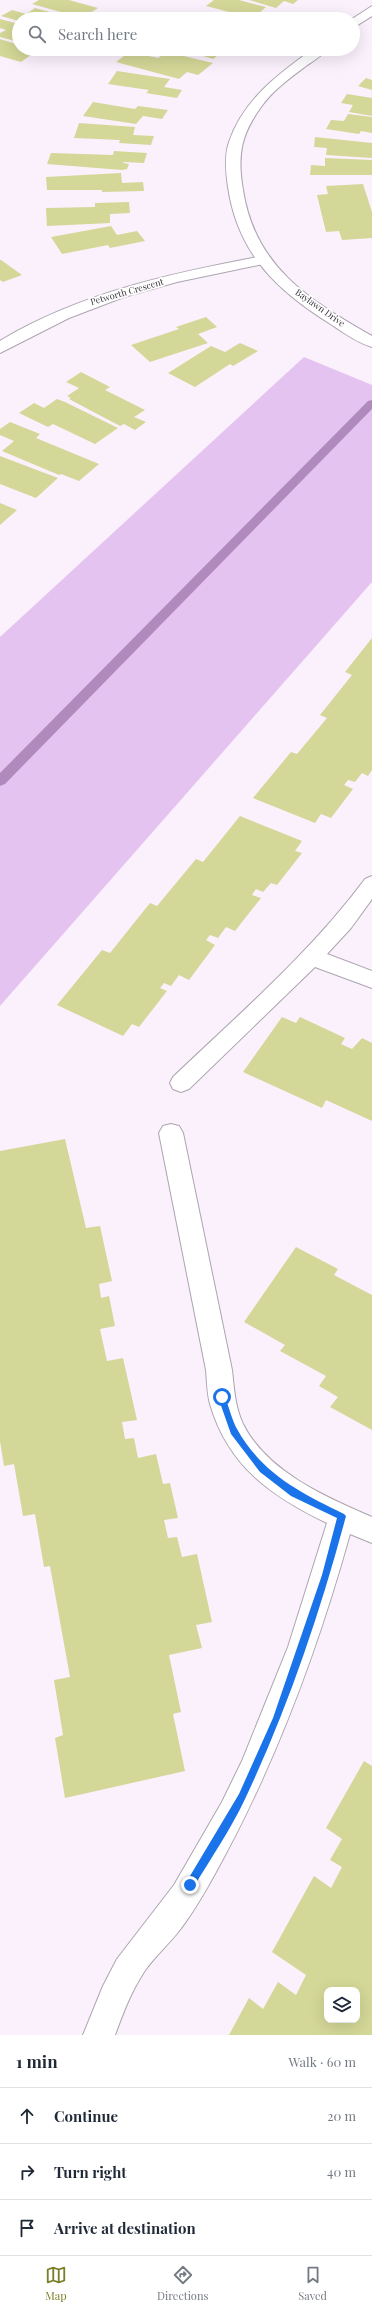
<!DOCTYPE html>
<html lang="en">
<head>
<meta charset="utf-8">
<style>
	:root { --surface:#fff; --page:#f2f2f3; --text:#1f2937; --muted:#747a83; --line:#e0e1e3; --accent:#7b7f28 }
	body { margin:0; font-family:"Playfair Display",serif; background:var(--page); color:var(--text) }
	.controls { position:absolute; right:12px; bottom:12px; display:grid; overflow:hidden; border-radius:8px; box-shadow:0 4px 16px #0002 }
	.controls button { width:36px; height:36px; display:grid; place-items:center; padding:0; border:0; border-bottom:1px solid var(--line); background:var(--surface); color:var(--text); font:20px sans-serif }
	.stop { position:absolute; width:12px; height:12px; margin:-9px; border:3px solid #1a73e8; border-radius:50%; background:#fff }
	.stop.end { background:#1a73e8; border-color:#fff; box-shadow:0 1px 4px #0008 }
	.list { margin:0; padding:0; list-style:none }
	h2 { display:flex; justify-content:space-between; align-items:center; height:52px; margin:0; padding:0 16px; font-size:17px }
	h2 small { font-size:13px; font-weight:400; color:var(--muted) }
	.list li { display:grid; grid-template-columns:26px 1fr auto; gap:12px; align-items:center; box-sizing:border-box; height:56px; padding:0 16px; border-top:1px solid var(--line) }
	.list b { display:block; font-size:15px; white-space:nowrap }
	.list em { font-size:13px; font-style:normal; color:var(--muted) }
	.icon { flex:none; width:22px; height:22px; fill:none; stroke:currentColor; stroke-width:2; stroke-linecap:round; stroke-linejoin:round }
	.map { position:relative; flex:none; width:372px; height:2035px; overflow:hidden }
	.search { position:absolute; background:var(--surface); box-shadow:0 4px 16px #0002; left:12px; right:12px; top:12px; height:44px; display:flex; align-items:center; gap:10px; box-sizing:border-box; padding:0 14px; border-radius:22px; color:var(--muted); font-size:15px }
	.sheet { height:220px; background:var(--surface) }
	nav { display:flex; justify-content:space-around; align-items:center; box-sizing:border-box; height:56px; border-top:1px solid var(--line); background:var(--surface); font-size:11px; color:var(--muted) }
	nav a { display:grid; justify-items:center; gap:2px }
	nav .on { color:var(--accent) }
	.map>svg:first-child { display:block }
	.green { fill:#e5c3f0 }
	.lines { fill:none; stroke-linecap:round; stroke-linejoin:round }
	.stream { fill:#b08abc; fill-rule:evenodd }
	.building { fill:#d3d797; fill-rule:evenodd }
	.service-casing { stroke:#aca4af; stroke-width:2 }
	.minor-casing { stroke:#aca4af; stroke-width:2 }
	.tertiary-casing { stroke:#aca4af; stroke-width:2 }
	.service { fill:#fff; fill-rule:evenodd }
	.minor { fill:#fff; fill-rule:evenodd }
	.tertiary { fill:#fff; fill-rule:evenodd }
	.route { fill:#1a73e8 }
	.labels { text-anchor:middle; stroke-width:3.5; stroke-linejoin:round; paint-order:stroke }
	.far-street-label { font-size:9px; fill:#353136; stroke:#fff }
</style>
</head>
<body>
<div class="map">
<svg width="372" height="2035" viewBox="0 0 372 2035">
	<rect width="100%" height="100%" fill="#faf1fd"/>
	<!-- green -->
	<path class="green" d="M304 357 372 385V582L0 1006V637Z"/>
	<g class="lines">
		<!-- stream -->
		<path class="stream" d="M372 400V409L5 784 0 786V773L368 401Z"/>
	</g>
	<!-- building -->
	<path class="building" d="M39 0H69L98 8 82 18 32 4Z
		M214 0H239L266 7 258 14 273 18 245 19 238 17 241 15 206 6Z
		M249 0H298L293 4 284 1 276 8Z
		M35 8 75 19H19V21L1 16 12 10 26 14Z
		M190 15 202 19H185Z
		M0 19 19 24V42L0 37V33L6 30 0 28Z
		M0 39 19 45V49L38 50 21 62 0 56Z
		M180 49H226L213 59Z
		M129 52 158 58 167 52 213 63 198 75 187 72 179 79 116 62Z
		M117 71 170 79 164 87 182 90 177 98 146 93 149 90 108 84Z
		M366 78 372 80V90L358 86Z
		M347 94 372 98V116L349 112 353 105 341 103Z
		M93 102 135 109 138 106 168 110 162 119 143 116 136 124 83 116Z
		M348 114 372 117V133L361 131 359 134 326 129 331 120 344 121Z
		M79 123 135 127 133 135 154 136 151 145 119 143 120 140 74 138Z
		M315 137 372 143V158L326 155 327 148 314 147Z
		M114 151 147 153 144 163 124 162 123 163 129 164 127 169 122 170 47 164 51 153 113 155Z
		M325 158 372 160V175H310L311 165 325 166Z
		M121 173 122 183 143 182 144 191 102 192V190H47L46 177Z
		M363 184 372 212V238L342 240 339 231 326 232 317 195 328 194 326 186Z
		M129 202 130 213 110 214V223L47 226 46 208 95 207V203Z
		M111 226 117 235 137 231 145 241 110 248 108 245 62 254 51 237Z
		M0 260H1L22 275 3 282 0 280Z
		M206 317 217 327 198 334 208 343 150 362 131 345 179 329 176 327Z
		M240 343 258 351 233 366 230 364 195 387 168 373 211 346 225 352Z
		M81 372 110 387 105 390 145 410 134 417 146 422 135 430 124 424 120 426 69 399 71 398 67 396 79 388 66 382Z
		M57 399 65 402 118 428 95 444 53 424 48 427 19 413 34 403 44 408Z
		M10 422 40 434 36 438 99 464 79 481 61 474 59 475 2 451 14 441 0 435V429Z
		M0 456 58 478 36 498 0 484Z
		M0 503 17 510 0 525Z
		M372 638V770L368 776 362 773 355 782 348 780 344 785 353 789 331 818 321 814 315 823 253 798 291 752 297 754 327 718 320 715 352 675 345 672Z
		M240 816 302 841 295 851 302 853 277 885 271 883 263 892 256 889 252 895 261 898 235 931 226 927 218 938 210 935 206 940 215 945 189 980 179 975 171 986 164 983 160 988 167 991 139 1027 132 1024 123 1036 57 1005 102 950 110 953 150 903 157 906 196 859 203 862Z
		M282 1017 296 1023 300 1017 345 1038 341 1044 352 1049 362 1038 372 1043V1121L326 1100 322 1108 243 1072Z
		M65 1139 86 1228 100 1226 112 1281 99 1284 101 1298 109 1296 115 1326 100 1329 107 1361 123 1358 137 1420 122 1422 125 1439 134 1438 138 1458 156 1454 163 1484 170 1483 178 1518 164 1520 168 1538 177 1537 182 1557 197 1554 212 1622 196 1625 202 1648 169 1655 181 1712 173 1714 185 1771 65 1798 55 1738 63 1735 54 1680 70 1677 50 1566 44 1567 35 1514 23 1516 14 1464 4 1466 0 1441V1151Z
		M296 1247 338 1269 334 1275 372 1295V1430L330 1407 338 1397 319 1386 326 1376 280 1351 285 1345 244 1322Z
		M364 1761 372 1766V2035H229L249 1998 263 2009 278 1982 296 1995 306 1975 272 1952 314 1876 331 1888 342 1867 330 1860 342 1839 326 1828ZM327 1990H357V2020H327Z"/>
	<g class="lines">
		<!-- service casing -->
		<g class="service-casing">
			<path id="service" d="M372 876V899L351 928 327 954 372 971V988L315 967 189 1089 181 1092 173 1089 170 1083 173 1077C240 1013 310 953 365 879Z
				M171 1124 179 1126 183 1133 232 1370C234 1388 235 1407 243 1424 267 1472 326 1497 372 1517V1543L350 1534C317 1652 275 1765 216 1872 205 1892 193 1913 179 1931 168 1945 154 1957 144 1972 131 1992 123 2013 115 2035H83L103 1986 117 1959 174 1885 222 1802 242 1761 288 1647 327 1523C271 1496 228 1466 210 1404 207 1393 207 1381 206 1370L159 1133 163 1126Z"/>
		</g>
		<!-- minor casing -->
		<g class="minor-casing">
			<path id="minor" d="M263 256 268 257 270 260 268 263 177 282 124 297 69 318 0 353V341L3 339C83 292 174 273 263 256Z"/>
		</g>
		<!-- tertiary casing -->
		<g class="tertiary-casing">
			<path id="tertiary" d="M372 6V16L353 28 352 19Z
				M313 49H327C322 56 313 61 306 66 290 78 273 90 261 107 241 135 237 155 243 190 255 267 309 300 372 336V347C358 343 344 333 332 325 277 291 238 254 228 187 226 173 224 156 229 142 243 100 278 74 313 49Z"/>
		</g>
		<!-- service -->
		<use href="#service" class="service"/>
		<!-- minor -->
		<use href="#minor" class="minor"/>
		<!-- tertiary -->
		<use href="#tertiary" class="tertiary"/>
	</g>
	<!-- route -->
	<path class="route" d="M222 1394 225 1397C229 1407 232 1420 237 1429 262 1474 301 1493 344 1514L346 1516C320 1613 288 1708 245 1799 231 1829 211 1858 193 1888L190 1889 187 1888V1881L239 1794 273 1718 322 1575 337 1518 291 1496 260 1472 231 1434 218 1397Z"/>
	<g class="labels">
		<!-- far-street labels -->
		<g class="far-street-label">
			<text transform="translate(127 292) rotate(-16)" y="3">Petworth Crescent</text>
			<text transform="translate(320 308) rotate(35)" y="3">Baylawn Drive</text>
		</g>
	</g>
</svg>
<div class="controls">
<button><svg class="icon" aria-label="layers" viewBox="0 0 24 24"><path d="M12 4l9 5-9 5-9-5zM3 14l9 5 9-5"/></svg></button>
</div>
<div class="stop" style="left:222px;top:1397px"></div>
<div class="stop end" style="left:190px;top:1885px"></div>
<div class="search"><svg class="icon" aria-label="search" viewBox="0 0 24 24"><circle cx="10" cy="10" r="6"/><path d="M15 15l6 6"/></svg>Search here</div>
</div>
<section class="sheet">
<h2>1 min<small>Walk · 60 m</small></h2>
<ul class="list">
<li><svg class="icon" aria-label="ahead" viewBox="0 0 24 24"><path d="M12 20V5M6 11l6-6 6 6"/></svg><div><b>Continue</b></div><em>20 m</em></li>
<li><svg class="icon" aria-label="right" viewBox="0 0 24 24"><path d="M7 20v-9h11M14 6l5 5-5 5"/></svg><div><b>Turn right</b></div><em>40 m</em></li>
<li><svg class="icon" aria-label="arrive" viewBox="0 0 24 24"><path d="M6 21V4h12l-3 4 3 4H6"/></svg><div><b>Arrive at destination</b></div></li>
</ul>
</section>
<nav>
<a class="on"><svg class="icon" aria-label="map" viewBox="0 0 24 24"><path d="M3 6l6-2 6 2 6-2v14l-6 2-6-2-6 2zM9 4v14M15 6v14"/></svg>Map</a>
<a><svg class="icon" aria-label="directions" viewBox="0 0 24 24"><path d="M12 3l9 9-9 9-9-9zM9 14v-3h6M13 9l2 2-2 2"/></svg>Directions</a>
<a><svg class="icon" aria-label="saved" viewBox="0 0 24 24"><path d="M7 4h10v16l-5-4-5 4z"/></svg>Saved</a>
</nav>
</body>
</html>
